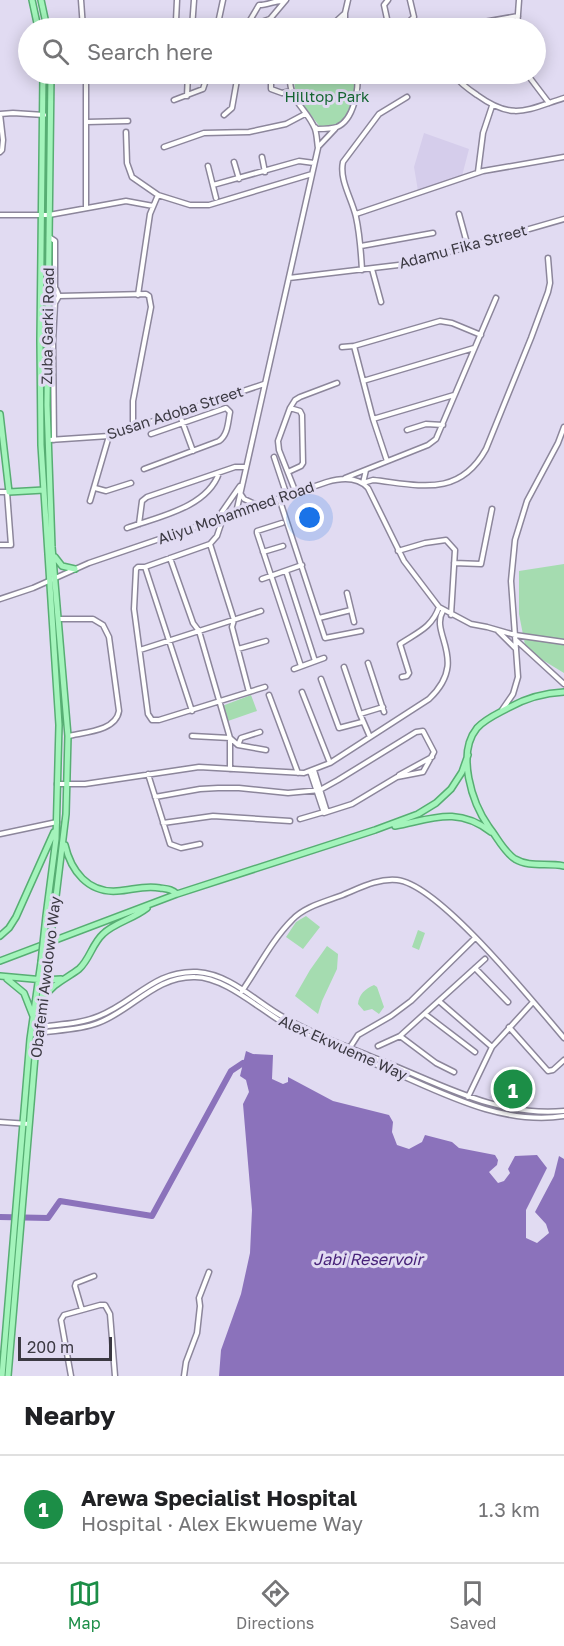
<!DOCTYPE html>
<html lang="en">
<head>
<meta charset="utf-8">
<style>
	:root { --surface:#fff; --page:#f2f2f2; --text:#202124; --muted:#757577; --line:#e0e0e0; --accent:#1c8e47 }
	body { margin:0; font-family:"Golos Text",sans-serif; background:var(--page); color:var(--text) }
	.scale { position:absolute; left:18px; bottom:15px; width:94px; box-sizing:border-box; padding-left:6px; border:3px solid #3b3942; border-top:0; font-size:16px; line-height:21px; white-space:nowrap; color:#3b3942; -webkit-text-stroke:4px #e1dbf2; paint-order:stroke }
	.you { position:absolute; left:310px; top:518px; width:21px; height:21px; margin:-15px; border:4px solid #fff; border-radius:50%; background:#1a73e8; box-shadow:0 0 0 9px #1a73e833 }
	.badge { display:grid; place-items:center; width:39px; height:39px; border-radius:50%; background:var(--accent); color:#fff; font-size:20px; font-weight:700 }
	.pin { position:absolute; translate:-50% -50%; border:3px solid #fff; box-shadow:0 2px 6px #0006 }
	.list { margin:0; padding:0; list-style:none }
	h2 { display:flex; justify-content:space-between; align-items:center; height:78px; margin:0; padding:0 24px; font-size:26px }
	h2 small { font-size:20px; font-weight:400; color:var(--muted) }
	.list li { display:grid; grid-template-columns:39px 1fr auto; gap:18px; align-items:center; box-sizing:border-box; height:108px; padding:0 24px; border-top:2px solid var(--line) }
	.list b { display:block; font-size:22px; white-space:nowrap }
	.list p { margin:0; font-size:20px; white-space:nowrap; color:var(--muted) }
	.list em { font-size:20px; font-style:normal; color:var(--muted) }
	.icon { flex:none; width:33px; height:33px; fill:none; stroke:currentColor; stroke-width:2; stroke-linecap:round; stroke-linejoin:round }
	.map { position:relative; flex:none; width:564px; height:1376px; overflow:hidden }
	.search { position:absolute; background:var(--surface); box-shadow:0 3px 15px #0003; left:18px; right:18px; top:18px; height:66px; display:flex; align-items:center; gap:15px; box-sizing:border-box; padding:0 21px; border-radius:33px; color:var(--muted); font-size:22px }
	.sheet { height:186px; background:var(--surface) }
	nav { display:flex; justify-content:space-around; align-items:center; box-sizing:border-box; height:84px; border-top:2px solid var(--line); background:var(--surface); font-size:16px; color:var(--muted) }
	nav a { display:grid; justify-items:center; gap:3px }
	nav .on { color:var(--accent) }
	.map>svg:first-child { display:block }
	.built { fill:#d5cdeb }
	.green { fill:#a5dcb0 }
	.water { fill:#8b72bb }
	.lines { fill:none; stroke-linecap:round; stroke-linejoin:round }
	.river { stroke:#8b72bb; stroke-width:6 }
	.minor-casing { stroke:#8c869b; stroke-width:7 }
	.major-casing { stroke:#57ae73; stroke-width:8 }
	.minor { stroke:#fff; stroke-width:4 }
	.major { stroke:#a3f4bb; stroke-width:5 }
	.major-bridge-casing { stroke:#57ae73; stroke-width:8; stroke-linecap:butt }
	.major-bridge { stroke:#a3f4bb; stroke-width:5 }
	.labels { text-anchor:middle; stroke-width:6; stroke-linejoin:round; paint-order:stroke }
	.park-label { font-size:15px; fill:#156733; stroke:#e1dbf2 }
	.street-label { font-size:15px; fill:#3b3942; stroke:#e1dbf2 }
	.water-label { font-size:16px; font-style:italic; fill:#48227a; stroke:#e1dbf2 }
</style>
</head>
<body>
<div class="map">
<svg width="564" height="1376" viewBox="0 0 564 1376">
	<rect width="100%" height="100%" fill="#e1dbf2"/>
	<!-- built -->
	<path class="built" d="M424 133 469 149 462 176 418 191 414 167Z
		M516 1076 530 1092 519 1106 488 1098Z"/>
	<!-- green -->
	<path class="green" d="M293 74H355C357 89 353 114 339 124 333 127 326 127 320 127L296 95Z
		M564 564V673L526 650 519 614V571Z
		M251 695 257 711 228 721 222 706Z
		M306 916 320 927 303 949 286 937 296 922Z
		M418 930 425 933 419 950 412 947Z
		M327 946 338 954 337 969 322 1001 318 1014 295 996 310 970Z
		M374 985 377 987 384 1007 379 1014 372 1009 364 1011 358 1004C359 994 365 989 374 985Z"/>
	<!-- water -->
	<path class="water" d="M246 1051 253 1054 273 1055 272 1079 283 1084 288 1082V1077L333 1101 389 1115 393 1122 392 1132 397 1145 409 1149 422 1142 425 1135 452 1142 459 1148 495 1155 498 1160 497 1165 489 1172 498 1183 504 1181 510 1173 508 1169 515 1156 537 1155 547 1168 526 1210V1238L537 1243 549 1233 546 1224 535 1212 554 1176 559 1156 564 1159V1376H219L221 1350 241 1294 250 1253 252 1210 243 1104 249 1092 246 1080 240 1076Z"/>
	<g class="lines">
		<!-- river -->
		<path class="river" d="M0 1217 48 1218 60 1201 152 1216 231 1071 243 1063"/>
		<!-- minor casing -->
		<g class="minor-casing">
			<path id="minor" d="M81 0 83 28
				M388 0 384 5 389 28
				M176 21 177 0
				M249 22 259 5C269 5 275 0 284 1
				M332 25 344 14
				M192 28 194 0
				M217 28 223 0
				M243 28 270 19 286 0
				M323 28 332 25 340 28
				M345 28V13L348 0
				M402 28 414 17 410 0
				M450 28 518 16
				M517 28 519 0
				M86 74V208
				M275 74 271 82V89L282 93 291 91
				M429 74 435 78 453 75
				M453 74C459 82 468 89 477 95 513 121 526 110 564 98
				M527 74 549 103
				M187 96 188 74
				M174 100 203 89 208 74
				M0 114 13 113 44 115
				M0 114 3 140 2 150 0 152
				M224 115 232 108 238 74
				M87 122 128 121
				M315 127 317 129C324 129 331 129 337 127 354 120 359 89 357 74
				M126 132 127 163 132 177 158 195 150 214 138 295
				M164 147 204 133 249 132 286 124 305 114
				M318 147 335 129
				M262 157 265 172
				M234 162 239 179
				M208 166 216 198
				M478 172 483 133 492 106
				M213 185 299 161 314 163
				M158 195 190 205H209L312 174
				M356 214 483 171 564 157
				M459 214 468 247
				M0 215H49L126 201 153 206
				M49 237 55 241V289
				M361 246 433 233
				M372 269 381 302
				M362 270C361 252 360 235 356 217 352 199 339 180 343 162L379 114 407 97
				M289 278 407 264 564 219
				M49 287 56 289 59 296 146 294 149 296 151 307 133 401V430
				M354 346 440 321 452 323 481 335
				M342 347 354 346 373 419 387 461
				M363 381 474 348
				M179 413 193 451
				M373 419 454 395
				M407 430 426 424 443 425
				M49 440 109 436 264 384
				M54 440 53 342 55 303 59 296
				M274 457 287 496
				M144 469 219 441C228 435 228 422 230 412L226 408 151 434
				M366 470 363 483 373 480C419 485 459 498 486 449L531 338 548 292 550 283 548 258
				M288 472 301 466 303 463 302 415 300 411 290 408
				M345 478 428 445 436 439 496 298
				M95 488 106 491 131 483
				M0 492H7
				M240 493 244 499 257 505
				M296 493 279 450 278 441 290 408 295 400 300 397 337 383
				M279 498 325 638 361 631
				M90 501 109 436
				M236 513 318 148C317 142 317 135 315 129 306 107 288 101 290 74
				M223 518 217 536 210 544 145 567H138L136 569 134 609 148 714 152 720H159L265 687
				M217 519 240 486
				M282 523 257 531V533L301 666
				M139 524 142 501 147 497 235 467H246
				M127 528C157 517 207 508 219 473
				M210 544 234 620 232 627 249 692
				M0 545H11L7 492H8
				M398 551 425 543 446 540 455 550 451 615
				M263 552 283 546
				M170 558 193 623 199 631 230 738 238 745 266 750
				M454 563 481 564 492 509
				M145 567 192 711
				M286 571 315 661
				M262 579 302 565
				M347 593 354 622
				M0 599 33 588 89 563 327 482C341 478 357 476 368 488L404 561 439 607 471 624 487 627 515 635 564 642
				M319 618 351 610
				M60 619H93L103 625 109 637 119 711C116 731 85 732 68 736
				M498 631 516 649
				M516 640 564 684
				M238 649 266 641
				M140 650 261 611
				M368 663 384 712
				M344 667 360 714 383 707
				M294 669 324 658
				M402 677 407 676 409 673 400 644C416 633 432 628 439 607
				M321 679 339 728 362 722
				M302 692 330 763
				M269 695 298 773
				M502 710 513 694 518 677 511 581 515 540 527 501 558 443 564 427
				M360 714 370 737
				M192 736 230 738V769
				M238 745 241 738 260 732
				M314 770 327 812
				M310 771 324 813 327 812
				M148 774 170 844 181 848 200 844
				M399 775 432 757
				M57 784H85L199 767 304 773 330 763 429 699C470 660 429 634 443 611
				M155 797 200 789 218 788H239L288 793 320 790 338 780 416 732 423 731 434 752 423 772 397 777 352 804 327 812
				M300 819 324 812
				M163 823 213 816 290 821
				M0 834 57 822
				M475 968 508 1002
				M242 991C258 968 272 940 292 920 304 907 324 902 340 896 358 889 377 878 397 880 439 884 534 1003 564 1038
				M440 1002 492 1047
				M425 1014 475 1052
				M509 1027 548 1071 553 1070 564 1060
				M32 1028C55 1024 78 1025 99 1016 135 1002 154 970 197 972 231 974 257 1003 285 1018 319 1037 355 1050 390 1064 446 1087 501 1117 564 1111
				M31 1034C53 1030 77 1031 98 1023 133 1010 155 976 195 977 225 977 260 1010 287 1025 317 1041 350 1053 382 1067 439 1091 500 1126 564 1116
				M400 1036 436 1063 454 1072
				M378 1046 400 1036 485 959
				M349 1049 358 1035 391 1016 411 1001 475 938
				M468 1097 492 1047 533 1002
				M0 1122 29 1124
				M82 1310 75 1286 76 1283 94 1276
				M71 1376 61 1320 64 1315 100 1305H105L110 1314 115 1376
				M184 1376 186 1362 197 1333 200 1306 199 1298 209 1272"/>
		</g>
		<!-- major casing -->
		<g class="major-casing">
			<path id="major" d="M32 0 38 28
				M41 0 47 28
				M43 74 40 340 41 445 59 725 56 839 46 916
				M51 74 47 405 52 547 68 736 66 814 54 913
				M0 414 9 492 44 490
				M55 557 62 566 75 569
				M564 692C543 693 526 698 508 708 497 714 485 719 477 728 456 754 472 803 489 827 497 837 504 852 515 859 530 868 548 862 564 866
				M395 826C432 819 457 806 491 832
				M65 845C71 871 88 893 117 891 133 890 144 885 160 888 167 889 172 889 177 894
				M0 936 9 928 16 917 54 832
				M0 961 177 894 375 830 418 814 436 803 451 789 462 772 468 755
				M0 976 44 980 61 979
				M7 979 24 993 33 1016
				M44 998C53 983 66 979 79 969 90 959 92 944 103 934 114 923 133 919 147 908
				M2 1376 30 1039 41 962
				M8 1376 37 1033 48 955"/>
		</g>
		<!-- minor -->
		<use href="#minor" class="minor"/>
		<!-- major -->
		<use href="#major" class="major"/>
		<!-- major-bridge casing -->
		<g class="major-bridge-casing">
			<path id="major-bridge" d="M48 955 54 913
				M41 962 46 916"/>
		</g>
		<!-- major-bridge -->
		<use href="#major-bridge" class="major-bridge"/>
	</g>
	<g class="labels">
		<!-- park labels -->
		<g class="park-label">
			<text x="327" y="102">Hilltop Park</text>
		</g>
		<!-- street labels -->
		<g class="street-label">
			<text transform="translate(463 247) rotate(-15)" y="5">Adamu Fika Street</text>
			<text transform="translate(48 326) rotate(-89)" y="5">Zuba Garki Road</text>
			<text transform="translate(175 413) rotate(-18)" y="5">Susan Adoba Street</text>
			<text transform="translate(236 513) rotate(-19)" y="5">Aliyu Mohammed Road</text>
			<text transform="translate(46 977) rotate(-83)" y="5">Obafemi Awolowo Way</text>
			<text transform="translate(343 1048) rotate(24)" y="5">Alex Ekwueme Way</text>
		</g>
		<!-- water labels -->
		<g class="water-label">
			<text x="368" y="1265">Jabi Reservoir</text>
		</g>
	</g>
</svg>
<div class="scale">200 m</div>
<div class="you"></div>
<div class="pin badge" style="left:513px;top:1089px">1</div>
<div class="search"><svg class="icon" aria-label="search" viewBox="0 0 24 24"><circle cx="10" cy="10" r="6"/><path d="M15 15l6 6"/></svg>Search here</div>
</div>
<section class="sheet">
<h2>Nearby<small></small></h2>
<ul class="list">
<li><span class="badge">1</span><div><b>Arewa Specialist Hospital</b><p>Hospital · Alex Ekwueme Way</p></div><em>1.3 km</em></li>
</ul>
</section>
<nav>
<a class="on"><svg class="icon" aria-label="map" viewBox="0 0 24 24"><path d="M3 6l6-2 6 2 6-2v14l-6 2-6-2-6 2zM9 4v14M15 6v14"/></svg>Map</a>
<a><svg class="icon" aria-label="directions" viewBox="0 0 24 24"><path d="M12 3l9 9-9 9-9-9zM9 14v-3h6M13 9l2 2-2 2"/></svg>Directions</a>
<a><svg class="icon" aria-label="saved" viewBox="0 0 24 24"><path d="M7 4h10v16l-5-4-5 4z"/></svg>Saved</a>
</nav>
</body>
</html>
